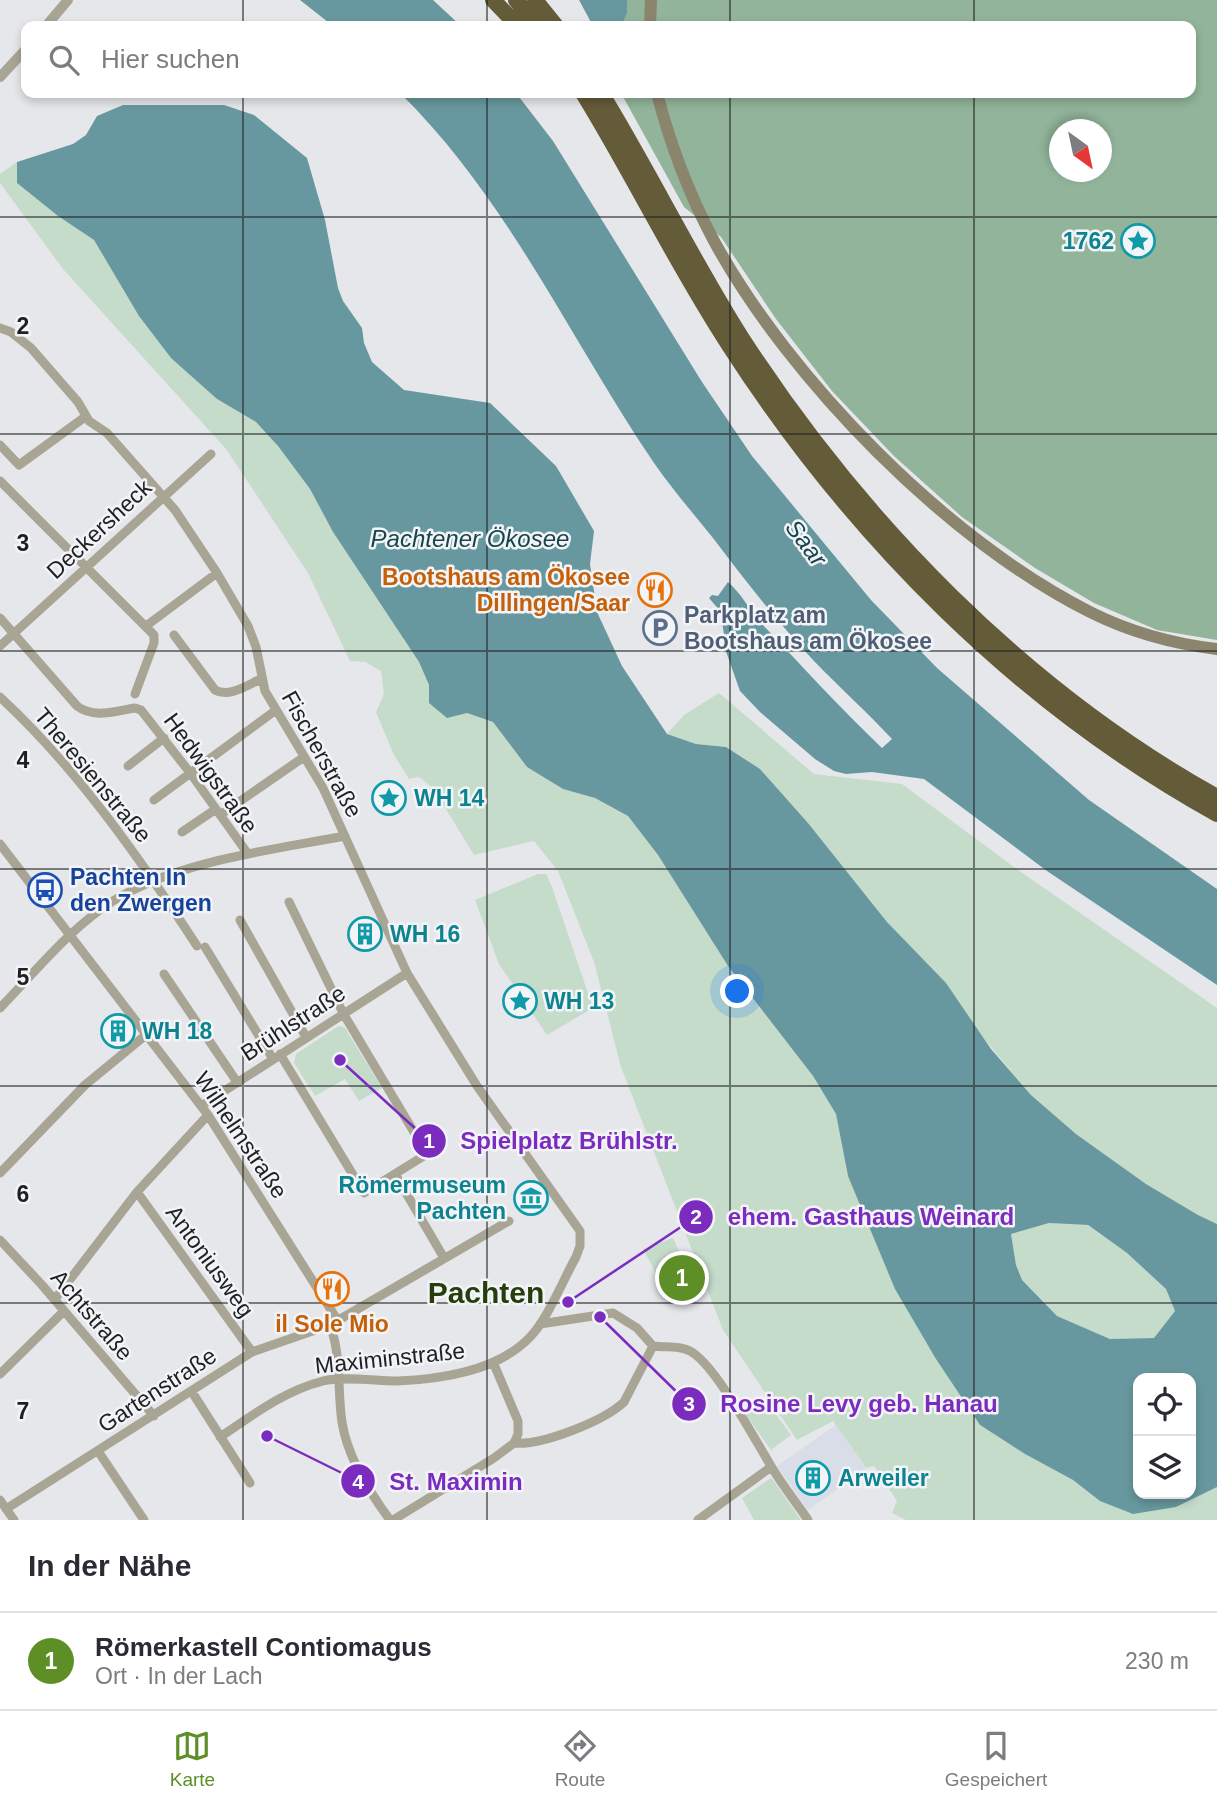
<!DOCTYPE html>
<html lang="de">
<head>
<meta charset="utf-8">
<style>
	:root { --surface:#fff; --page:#f7f7f7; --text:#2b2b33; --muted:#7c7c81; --line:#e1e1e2; --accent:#5e8f26 }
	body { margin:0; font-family:Helvetica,sans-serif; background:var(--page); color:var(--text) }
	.controls { position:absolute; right:21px; bottom:21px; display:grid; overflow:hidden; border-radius:14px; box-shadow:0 4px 10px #0003 }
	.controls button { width:63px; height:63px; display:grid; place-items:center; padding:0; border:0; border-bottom:2px solid var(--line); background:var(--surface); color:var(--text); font:35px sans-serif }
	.compass { position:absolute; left:1049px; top:119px; width:63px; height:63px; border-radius:50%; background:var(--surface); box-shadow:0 4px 10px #0003; rotate:147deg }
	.you { position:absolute; left:738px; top:992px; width:24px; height:24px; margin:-18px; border:5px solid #fff; border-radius:50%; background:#1a73e8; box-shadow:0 0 0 10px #1a73e833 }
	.badge { display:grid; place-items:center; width:46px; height:46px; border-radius:50%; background:var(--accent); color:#fff; font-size:23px; font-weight:700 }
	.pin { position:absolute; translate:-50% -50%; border:4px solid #fff; box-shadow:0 2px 7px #0006 }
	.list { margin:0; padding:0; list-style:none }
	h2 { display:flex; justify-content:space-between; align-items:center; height:91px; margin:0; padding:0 28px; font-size:30px }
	h2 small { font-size:23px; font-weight:400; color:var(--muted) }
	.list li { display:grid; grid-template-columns:46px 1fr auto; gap:21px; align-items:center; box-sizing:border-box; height:98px; padding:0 28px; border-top:2px solid var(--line) }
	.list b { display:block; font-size:26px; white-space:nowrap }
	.list p { margin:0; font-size:23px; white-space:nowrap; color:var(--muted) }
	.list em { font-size:23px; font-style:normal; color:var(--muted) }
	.icon { flex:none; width:38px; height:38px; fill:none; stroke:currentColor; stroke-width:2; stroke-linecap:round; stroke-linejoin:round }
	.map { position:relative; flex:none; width:1217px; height:1520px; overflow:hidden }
	.search { position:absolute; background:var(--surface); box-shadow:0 4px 10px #0003; left:21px; right:21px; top:21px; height:77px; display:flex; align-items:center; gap:18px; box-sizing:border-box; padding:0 24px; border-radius:14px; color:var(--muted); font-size:26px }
	.sheet { height:189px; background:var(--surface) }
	nav { display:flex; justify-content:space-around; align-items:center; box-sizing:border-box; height:98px; border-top:2px solid var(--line); background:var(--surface); font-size:19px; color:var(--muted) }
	nav a { display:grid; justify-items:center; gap:4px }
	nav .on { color:var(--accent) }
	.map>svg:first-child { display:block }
	.built { fill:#d9dde8 }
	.green { fill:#c6dccb }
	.forest { fill:#91b49a; fill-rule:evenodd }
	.water { fill:#68989f; fill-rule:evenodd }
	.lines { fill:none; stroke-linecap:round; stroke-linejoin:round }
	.minor { stroke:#a9a595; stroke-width:9 }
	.tertiary { stroke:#a9a595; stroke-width:10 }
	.secondary { stroke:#8c856d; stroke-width:12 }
	.motorway { stroke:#645b38; stroke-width:16 }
	.grid { fill:none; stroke:#1f2021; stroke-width:2; stroke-opacity:0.55 }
	.labels { text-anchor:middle; stroke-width:5; stroke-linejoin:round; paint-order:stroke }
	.culture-label { font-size:23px; font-weight:bold; fill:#0d838f; stroke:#f2f4f8; text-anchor:start }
	.street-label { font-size:23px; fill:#1f2021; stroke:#f2f4f8 }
	.food-label { font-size:23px; font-weight:bold; fill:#c56008; stroke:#f2f4f8; text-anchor:end }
	.service-label { font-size:23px; font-weight:bold; fill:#4e5e75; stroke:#f2f4f8; text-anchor:start }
	.transit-label { font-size:23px; font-weight:bold; fill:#164399; stroke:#f2f4f8; text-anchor:start }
	.water-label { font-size:24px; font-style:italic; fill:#18454b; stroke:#f2f4f8 }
	.district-label { font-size:30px; font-weight:bold; fill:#263e0b; stroke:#f2f4f8 }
	.grid-label { font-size:23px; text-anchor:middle; font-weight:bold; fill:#1f2021; stroke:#f2f4f8; stroke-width:5; stroke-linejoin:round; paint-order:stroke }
	.leader { fill:none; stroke:#7b2cbf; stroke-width:2.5 }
	.callout-dot { fill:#7b2cbf; stroke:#f2f4f8; stroke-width:2.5 }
	.mark-label { font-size:21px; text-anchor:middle; font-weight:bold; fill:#fff }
	.callout-label { font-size:24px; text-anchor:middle; font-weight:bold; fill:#7b2cbf; stroke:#f2f4f8; stroke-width:5; stroke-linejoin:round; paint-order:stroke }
</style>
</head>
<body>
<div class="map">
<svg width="1217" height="1520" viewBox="0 0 1217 1520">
	<rect width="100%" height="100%" fill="#e5e7ea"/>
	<!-- built -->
	<path class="built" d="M836 1425 866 1469 808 1510 777 1466Z"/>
	<!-- green -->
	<path class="green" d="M17 162V183L58 216 94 240 139 315 217 399 256 422 278 446 310 489 333 532 419 662 429 685 467 713 493 722 527 767 563 789 595 798 628 816 658 855 728 966 813 1076 836 1114 848 1176 980 1425 1025 1454 1073 1480 1100 1501 1176 1507 1217 1487V1520H906L892 1513 897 1501 874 1466 866 1468 833 1421 797 1440 723 1330 621 1067 594 962 558 871 534 841 474 855 433 788 419 777 409 779 393 753 376 712 384 694 381 671 365 662 350 661 308 573 226 449 63 269 0 183V174Z
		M719 693 814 774 902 784 1014 867 1217 1008V1224L1198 1215 1146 1184 1076 1134 1031 1095 887 922 808 823 760 769 726 747 696 744 667 734 684 715Z
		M538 874H546L552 887 593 1008 547 1035 499 964 475 900Z
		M341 1026 345 1028 382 1088 359 1101 345 1079 315 1096 294 1063 296 1054 337 1027Z
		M1049 1223 1087 1225 1127 1253 1166 1289 1175 1311 1154 1338 1110 1339 1057 1316 1022 1280 1016 1265 1011 1234Z
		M673 1238 685 1264 660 1280 643 1249Z
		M766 1401 791 1435 771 1450 746 1415Z
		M771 1478 773 1480 801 1520H754L742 1498Z"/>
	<!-- forest -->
	<path class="forest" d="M627 0H1217V640L1157 630 1094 603 1035 568 962 517 894 456 832 391 776 319 721 237 684 207 621 93H1191V26H621L627 14ZM1060 130H1102V172H1060Z"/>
	<!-- water -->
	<path class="water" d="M300 0H433L461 26H333Z
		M579 0H627V14L621 26H593Z
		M400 93H516L553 141 702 382 752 456 871 600 937 668 1089 800 1217 889V985L1047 871 924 779 872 772 846 774 834 771 815 759 760 712 740 691 723 643 724 634 720 611 709 598 712 595 718 596 728 582C742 594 749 610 762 624 801 665 840 708 882 748L892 739C867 712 839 687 814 661 777 622 745 580 713 538 693 513 672 489 654 463 570 339 508 199 400 93Z
		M123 105H224L254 115 307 158 325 220 338 288 343 301 362 328 364 343 372 362 404 390 490 403 556 466 594 531 590 564 597 612 622 666 667 734 696 744 726 747 760 769 808 823 887 922 946 983 991 1049 1031 1095 1076 1134 1146 1184 1198 1215 1217 1224V1487L1176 1507 1133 1514 1100 1501 1073 1480 1025 1454 980 1425 936 1359 895 1289 848 1176 836 1114 813 1076 728 966 658 855 628 816 595 798 563 789 527 767 493 722 467 713 447 718 429 703V685L419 662 333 532 310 489 278 446 256 422 217 399 171 358 139 316 94 240 58 216 17 183V162L73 144 86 135 97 116ZM1049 1223 1088 1225 1127 1253 1166 1289 1175 1311 1154 1338 1110 1339 1057 1316 1022 1280 1016 1265 1011 1234ZM1138 1378H1191V1494H1138Z"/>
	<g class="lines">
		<!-- minor -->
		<path class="minor" d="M0 328 11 332 31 348 78 402 89 421 107 433 175 510 217 573 248 626 256 647 265 691 323 788 407 973 477 1086 580 1231V1246L576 1257C563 1280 548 1318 531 1336 499 1371 442 1379 397 1381 377 1381 341 1376 323 1381 284 1391 253 1415 220 1437
			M0 445 19 465 85 417
			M0 481 154 635V643L135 694
			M0 618 77 706C94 719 115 711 135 708L141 710 191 774 248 854
			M146 626 217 573
			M174 635 215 690C229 698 247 685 261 679
			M0 646 211 454
			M0 697C76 767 141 860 197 946
			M128 766 164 738
			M154 800 276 710
			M220 815 304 757
			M182 832 216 809
			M0 844 208 1115 338 1321
			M240 920 306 1037
			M205 947 273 1059
			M164 974 237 1082
			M0 1008C36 971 70 928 113 901 177 861 271 850 345 836
			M280 1054 364 1193 427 1154 343 1013 289 902
			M201 1106 407 973
			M0 1173 85 1085 147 1034
			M395 1174 444 1258
			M137 1192 252 1352
			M0 1240 42 1285 154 1416
			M55 1299 137 1192 208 1115
			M540 1324 613 1313 637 1328 653 1346C665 1348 678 1345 690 1351 715 1364 755 1440 771 1466 782 1485 796 1502 808 1520
			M330 1325C342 1358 337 1389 342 1422 347 1456 370 1493 390 1520
			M0 1374 64 1311
			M192 1392 250 1483
			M514 1443C541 1446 604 1421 624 1402L653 1346
			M98 1451 144 1520
			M0 1500 14 1520
			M6 1509 252 1352 330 1325 509 1221
			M393 1520 494 1458 514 1443 518 1434V1421L493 1362
			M698 1520 771 1467"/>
		<!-- tertiary -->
		<path class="tertiary" d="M46 26 68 0
			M0 77 26 49"/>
		<!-- secondary -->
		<path class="secondary" d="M650 26 651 0
			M657 93C670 144 689 194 714 241 790 380 948 541 1090 612 1130 632 1174 644 1217 649"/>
		<!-- motorway -->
		<path class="motorway" d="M493 0 518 26
			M516 0 537 26
			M535 0 556 26
			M583 93C634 176 676 264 729 345 852 536 1017 703 1217 814
			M601 93C650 173 691 258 741 337 860 521 1024 690 1217 797"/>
	</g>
	<!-- grid -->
	<path class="grid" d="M243 0V26M487 0V26M730 0V26M974 0V26M243 93V1520M487 93V1520M730 93V1520M974 93V1520M0 217H1217M0 434H1217M0 651H1217M0 869H1217M0 1086H1217M0 1303H1217"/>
	<!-- icons -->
	<defs>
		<g id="sight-ring" transform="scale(1.75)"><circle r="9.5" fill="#f2f4f8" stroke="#0f9aa8" stroke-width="1.5"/><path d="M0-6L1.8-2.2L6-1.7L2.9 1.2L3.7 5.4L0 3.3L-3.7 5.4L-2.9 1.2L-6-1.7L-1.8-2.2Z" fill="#0f9aa8"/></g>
		<g id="restaurant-ring" transform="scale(1.75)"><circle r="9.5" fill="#f2f4f8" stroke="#e8710a" stroke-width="1.5"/><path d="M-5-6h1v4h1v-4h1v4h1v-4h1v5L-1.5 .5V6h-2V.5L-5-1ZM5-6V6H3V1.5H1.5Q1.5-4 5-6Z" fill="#e8710a"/></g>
		<g id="parking-ring" transform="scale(1.75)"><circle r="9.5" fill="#f2f4f8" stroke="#5c6f8a" stroke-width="1.5"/><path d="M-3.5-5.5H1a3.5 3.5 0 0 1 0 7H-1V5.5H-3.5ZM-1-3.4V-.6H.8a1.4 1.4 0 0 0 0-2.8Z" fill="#5c6f8a"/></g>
		<g id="bus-ring" transform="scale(1.75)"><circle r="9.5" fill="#f2f4f8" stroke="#1a4fb4" stroke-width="1.5"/><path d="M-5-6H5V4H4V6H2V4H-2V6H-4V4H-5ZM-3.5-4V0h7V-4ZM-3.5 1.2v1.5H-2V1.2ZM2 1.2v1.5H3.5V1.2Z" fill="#1a4fb4"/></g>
		<g id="building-ring" transform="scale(1.75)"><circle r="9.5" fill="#f2f4f8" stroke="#0f9aa8" stroke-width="1.5"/><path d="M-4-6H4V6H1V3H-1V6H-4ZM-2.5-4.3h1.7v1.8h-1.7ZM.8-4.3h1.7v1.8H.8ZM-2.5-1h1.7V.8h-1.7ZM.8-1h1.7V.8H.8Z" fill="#0f9aa8"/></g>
		<g id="museum-ring" transform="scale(1.75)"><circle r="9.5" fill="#f2f4f8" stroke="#0f9aa8" stroke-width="1.5"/><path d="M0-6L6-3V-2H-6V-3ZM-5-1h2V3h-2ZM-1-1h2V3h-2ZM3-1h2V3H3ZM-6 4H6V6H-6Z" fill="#0f9aa8"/></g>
	</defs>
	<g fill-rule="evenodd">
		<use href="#sight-ring" x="1138" y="241"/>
		<use href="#restaurant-ring" x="655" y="590"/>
		<use href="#parking-ring" x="660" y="628"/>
		<use href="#sight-ring" x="389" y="798"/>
		<use href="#bus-ring" x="45" y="890"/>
		<use href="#building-ring" x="365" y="934"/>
		<use href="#sight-ring" x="520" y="1001"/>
		<use href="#building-ring" x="118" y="1031"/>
		<use href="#museum-ring" x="531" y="1198"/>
		<use href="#restaurant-ring" x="332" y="1289"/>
		<use href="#building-ring" x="813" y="1478"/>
	</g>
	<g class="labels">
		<!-- culture labels -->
		<g class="culture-label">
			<text x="1114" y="249" text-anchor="end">1762</text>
			<text x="414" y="806">WH 14</text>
			<text x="390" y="942">WH 16</text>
			<text x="544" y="1009">WH 13</text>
			<text x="142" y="1039">WH 18</text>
			<text x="506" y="1193" text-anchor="end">Römermuseum<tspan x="506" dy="26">Pachten</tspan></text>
			<text x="838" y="1486">Arweiler</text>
		</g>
		<!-- street labels -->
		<g class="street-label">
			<text transform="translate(99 529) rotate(-43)" y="8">Deckersheck</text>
			<text transform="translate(322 754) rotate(61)" y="8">Fischerstraße</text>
			<text transform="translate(211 773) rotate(54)" y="8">Hedwigstraße</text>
			<text transform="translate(93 775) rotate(50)" y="8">Theresienstraße</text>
			<text transform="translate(293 1023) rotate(-33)" y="8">Brühlstraße</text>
			<text transform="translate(241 1135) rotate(56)" y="8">Wilhelmstraße</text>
			<text transform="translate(210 1261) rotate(54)" y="8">Antoniusweg</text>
			<text transform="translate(92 1315) rotate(49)" y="8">Achtstraße</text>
			<text transform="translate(390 1358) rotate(-6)" y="8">Maximinstraße</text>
			<text transform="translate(157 1390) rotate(-33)" y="8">Gartenstraße</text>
		</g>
		<!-- food labels -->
		<g class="food-label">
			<text x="630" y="585">Bootshaus am Ökosee<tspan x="630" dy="26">Dillingen/Saar</tspan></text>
			<text x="332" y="1332" text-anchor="middle">il Sole Mio</text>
		</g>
		<!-- service labels -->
		<g class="service-label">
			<text x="684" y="623">Parkplatz am<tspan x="684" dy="26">Bootshaus am Ökosee</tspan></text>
		</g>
		<!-- transit labels -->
		<g class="transit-label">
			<text x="70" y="885">Pachten In<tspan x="70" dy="26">den Zwergen</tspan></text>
		</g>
		<!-- water labels -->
		<g class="water-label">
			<text x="470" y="547">Pachtener Ökosee</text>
			<text transform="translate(806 543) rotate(53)" y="8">Saar</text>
		</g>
		<!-- district labels -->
		<g class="district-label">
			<text x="486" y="1303">Pachten</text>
		</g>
	</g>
	<g class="grid-label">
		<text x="23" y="334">2</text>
		<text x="23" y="551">3</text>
		<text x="23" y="768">4</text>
		<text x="23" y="985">5</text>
		<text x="23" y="1202">6</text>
		<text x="23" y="1419">7</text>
	</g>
	<!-- callouts -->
	<path class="leader" d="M340 1060L429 1141M568 1302L696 1217M600 1317L689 1404M267 1436L358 1481"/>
	<g class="callout-dot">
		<circle cx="340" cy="1060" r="7"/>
		<circle cx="568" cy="1302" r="7"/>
		<circle cx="600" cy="1317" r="7"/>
		<circle cx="267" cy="1436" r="7"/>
		<circle cx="429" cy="1141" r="18"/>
		<circle cx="696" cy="1217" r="18"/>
		<circle cx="689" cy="1404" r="18"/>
		<circle cx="358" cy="1481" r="18"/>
	</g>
	<g class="mark-label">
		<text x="429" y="1148">1</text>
		<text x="696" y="1224">2</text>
		<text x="689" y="1411">3</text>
		<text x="358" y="1489">4</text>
	</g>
	<g class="callout-label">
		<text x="569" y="1149">Spielplatz Brühlstr.</text>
		<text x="871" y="1225">ehem. Gasthaus Weinard</text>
		<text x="859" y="1412">Rosine Levy geb. Hanau</text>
		<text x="456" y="1490">St. Maximin</text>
	</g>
</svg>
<div class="controls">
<button><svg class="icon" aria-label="locate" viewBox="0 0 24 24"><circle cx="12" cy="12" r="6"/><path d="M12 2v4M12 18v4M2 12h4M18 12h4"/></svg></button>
<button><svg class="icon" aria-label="layers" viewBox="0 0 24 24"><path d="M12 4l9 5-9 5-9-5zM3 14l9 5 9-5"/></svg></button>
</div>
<svg class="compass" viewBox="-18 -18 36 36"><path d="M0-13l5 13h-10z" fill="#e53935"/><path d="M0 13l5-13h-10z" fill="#7c7c81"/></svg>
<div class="you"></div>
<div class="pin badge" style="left:682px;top:1278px">1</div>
<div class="search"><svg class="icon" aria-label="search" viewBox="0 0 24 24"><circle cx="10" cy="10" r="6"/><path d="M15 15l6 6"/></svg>Hier suchen</div>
</div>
<section class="sheet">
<h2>In der Nähe<small></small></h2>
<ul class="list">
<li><span class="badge">1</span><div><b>Römerkastell Contiomagus</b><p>Ort · In der Lach</p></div><em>230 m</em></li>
</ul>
</section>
<nav>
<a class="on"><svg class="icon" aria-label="map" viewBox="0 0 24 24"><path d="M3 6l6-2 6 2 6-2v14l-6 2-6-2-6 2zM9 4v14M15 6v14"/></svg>Karte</a>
<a><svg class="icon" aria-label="directions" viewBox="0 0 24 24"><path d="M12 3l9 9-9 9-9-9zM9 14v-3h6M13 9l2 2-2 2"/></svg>Route</a>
<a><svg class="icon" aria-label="saved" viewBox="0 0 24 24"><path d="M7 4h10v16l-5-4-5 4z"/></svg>Gespeichert</a>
</nav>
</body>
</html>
